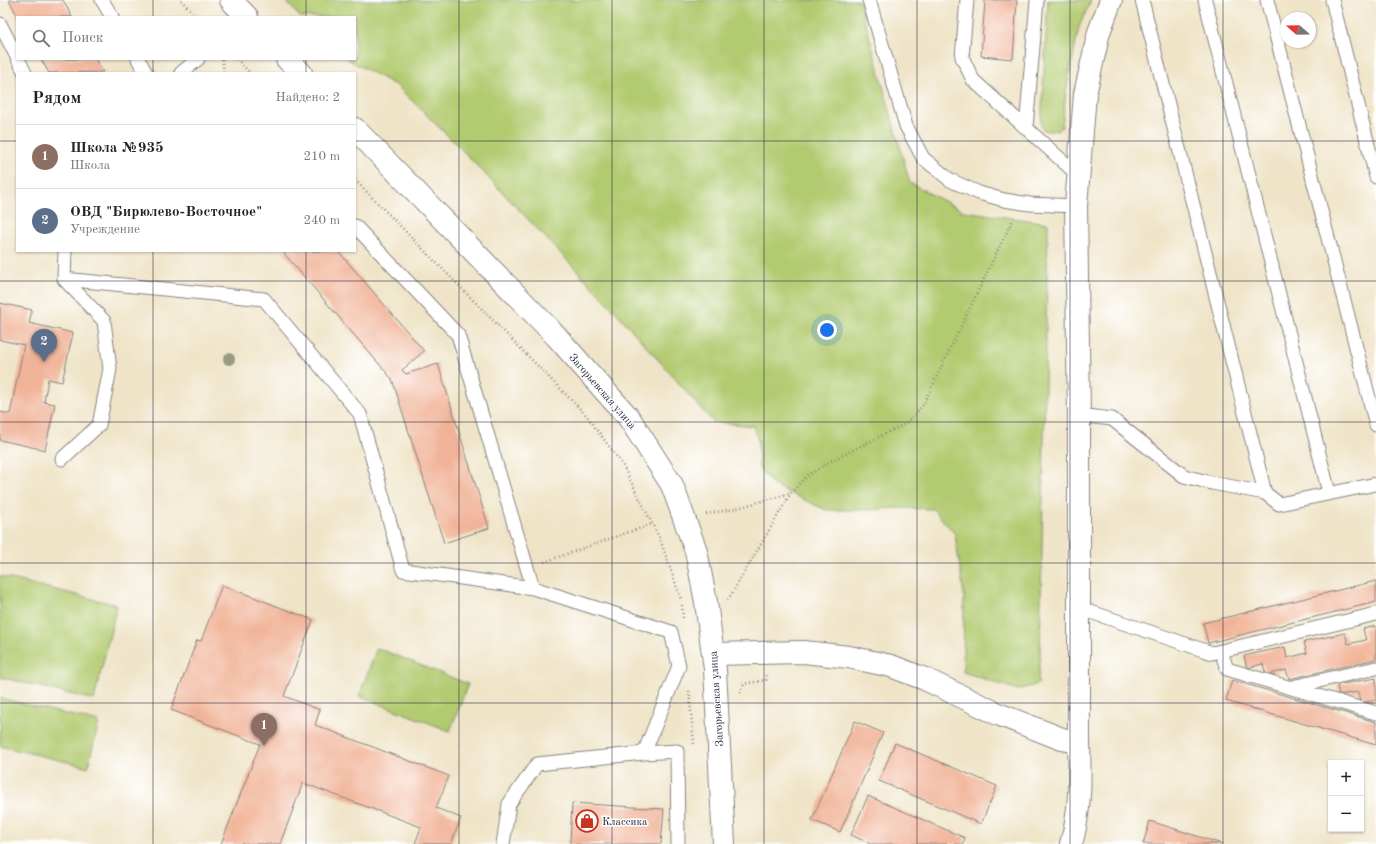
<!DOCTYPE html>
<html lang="ru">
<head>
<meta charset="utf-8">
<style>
	:root { --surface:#fff; --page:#f2f2f2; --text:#222; --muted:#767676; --line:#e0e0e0; --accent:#db2777 }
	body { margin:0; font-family:"Old Standard TT",serif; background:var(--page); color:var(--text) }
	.controls { position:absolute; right:12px; bottom:12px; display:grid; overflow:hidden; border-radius:0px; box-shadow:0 1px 3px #0004 }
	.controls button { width:36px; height:36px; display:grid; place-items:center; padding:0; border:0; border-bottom:1px solid var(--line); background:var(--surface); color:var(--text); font:20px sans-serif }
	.compass { position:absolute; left:1280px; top:12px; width:36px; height:36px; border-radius:50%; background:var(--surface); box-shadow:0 1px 3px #0004; rotate:290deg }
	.you { position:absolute; left:827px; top:330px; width:14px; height:14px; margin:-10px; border:3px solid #fff; border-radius:50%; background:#1a73e8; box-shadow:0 0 0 6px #1a73e833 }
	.badge { display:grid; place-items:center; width:26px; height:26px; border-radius:50%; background:var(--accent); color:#fff; font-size:13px; font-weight:700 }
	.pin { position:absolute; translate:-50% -33px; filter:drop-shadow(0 1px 2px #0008) }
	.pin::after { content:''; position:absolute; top:21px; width:14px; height:12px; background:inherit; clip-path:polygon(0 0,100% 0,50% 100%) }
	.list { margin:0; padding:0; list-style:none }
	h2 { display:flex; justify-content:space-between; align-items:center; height:52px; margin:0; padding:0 16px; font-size:17px }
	h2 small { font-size:13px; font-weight:400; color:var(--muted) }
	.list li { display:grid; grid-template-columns:26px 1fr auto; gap:12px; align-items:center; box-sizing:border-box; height:64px; padding:0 16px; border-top:1px solid var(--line) }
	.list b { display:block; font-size:15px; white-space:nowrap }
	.list p { margin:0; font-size:13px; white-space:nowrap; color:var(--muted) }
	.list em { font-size:13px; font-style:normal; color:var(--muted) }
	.icon { flex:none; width:22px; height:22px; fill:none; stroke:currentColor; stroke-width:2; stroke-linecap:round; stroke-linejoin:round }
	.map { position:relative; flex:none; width:1376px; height:844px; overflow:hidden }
	.search { position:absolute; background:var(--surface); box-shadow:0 1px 3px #0004; left:16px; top:16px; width:340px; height:44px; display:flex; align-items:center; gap:10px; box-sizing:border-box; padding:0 14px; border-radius:0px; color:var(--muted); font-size:15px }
	.panel { position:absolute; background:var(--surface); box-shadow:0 1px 3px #0004; left:16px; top:72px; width:340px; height:180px; border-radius:0px }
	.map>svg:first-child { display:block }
	.green { fill:#b2ca6f; stroke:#6a7655 }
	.building { fill:#f1b397 }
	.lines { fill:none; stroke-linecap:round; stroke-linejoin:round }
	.service-casing { stroke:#888381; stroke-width:15 }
	.minor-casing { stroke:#888381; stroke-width:24 }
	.path { stroke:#888381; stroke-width:2.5; stroke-dasharray:1 3; stroke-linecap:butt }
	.service { stroke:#fff; stroke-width:13 }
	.minor { stroke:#fff; stroke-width:22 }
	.tree { fill:#9a9a84 }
	.grid { fill:none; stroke:#22223b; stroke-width:1; stroke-opacity:0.55 }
	.labels { text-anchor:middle; stroke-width:3; stroke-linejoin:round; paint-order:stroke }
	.street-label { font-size:11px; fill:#22223b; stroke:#fff }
	.poi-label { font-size:11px; fill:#22223b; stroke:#fff; text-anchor:start }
</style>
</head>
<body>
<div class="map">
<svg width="1376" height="844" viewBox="0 0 1376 844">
	<rect width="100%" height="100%" fill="#fff"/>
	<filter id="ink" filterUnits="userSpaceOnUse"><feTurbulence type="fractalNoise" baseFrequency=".025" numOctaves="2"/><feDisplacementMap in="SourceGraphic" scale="8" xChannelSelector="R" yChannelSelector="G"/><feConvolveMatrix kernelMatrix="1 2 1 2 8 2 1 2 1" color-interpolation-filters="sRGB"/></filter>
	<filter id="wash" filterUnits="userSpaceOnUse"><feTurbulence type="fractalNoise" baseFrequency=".012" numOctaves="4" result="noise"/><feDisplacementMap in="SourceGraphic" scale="16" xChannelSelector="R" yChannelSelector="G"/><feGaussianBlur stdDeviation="0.9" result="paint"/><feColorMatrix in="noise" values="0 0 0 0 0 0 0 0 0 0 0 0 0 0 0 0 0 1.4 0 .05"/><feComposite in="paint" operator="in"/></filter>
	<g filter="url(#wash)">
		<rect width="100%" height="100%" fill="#efe4c7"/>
		<!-- green -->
		<path class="green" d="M285 0H859L910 183 963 211 1048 223 1040 656 1038 684 1018 690 963 672 964 595 955 534 933 509 896 508 864 510H826L773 485 759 468 758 441 753 426 713 422 608 303 460 148 397 86 347 59H355V17H300Z
			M1048 0H1091L1079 27 1066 91 1062 127C1056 131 1048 133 1042 129L1041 126Z
			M0 576 117 605 94 700 0 677Z
			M377 648 468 684 450 731 359 696Z
			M0 698 99 722 88 767 0 746Z"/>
		<g id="blocks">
			<!-- building -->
			<path class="building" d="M9 0H63L72 17H18Z
				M985 0H1017L1013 59 981 56Z
				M41 59H95L103 72 49 73Z
				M282 251H338L424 351 402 370 406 374 438 364 489 528 444 543 392 379Z
				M0 303 32 310 29 323 73 333 62 382 48 379 44 402 55 404 45 450 0 440V412L10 414 24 345 0 340Z
				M1376 581V602L1208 643 1203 623Z
				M222 585 313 620 284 696 320 710 315 725 449 776 436 808 461 818 451 844H415L421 827 303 783 280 844H221L260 744 171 710 197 640 201 641Z
				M1376 626V659L1289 679 1286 670 1266 675 1263 664 1247 668 1244 656 1285 647 1287 658 1307 653 1304 642 1345 633 1348 644 1366 640 1363 629Z
				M1376 678V700L1360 703 1358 692 1339 695 1337 685Z
				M1232 680 1376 722V745L1226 701Z
				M855 721 883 733 840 832 812 820Z
				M895 743 997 786 981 824 879 781Z
				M868 796 965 838 963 844H871L851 835Z
				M572 803 664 809 661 844H570Z
				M1150 821 1222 844H1143Z"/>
		</g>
	</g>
	<g filter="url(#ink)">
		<use href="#blocks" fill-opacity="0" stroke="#888381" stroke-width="1"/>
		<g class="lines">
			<!-- service casing -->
			<g class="service-casing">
				<path id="service" d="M102 0 112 17
					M869 0 906 126 923 158 950 180 979 193 1004 200 1030 204 1076 206
					M967 0 962 57 973 80 1078 175
					M1142 0 1265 493 1279 504 1376 484
					M1205 0 1329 493
					M1267 0 1376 425
					M1332 0 1376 177
					M0 24 17 57
					M18 59 25 73
					M138 59 146 73
					M181 73 198 59
					M1026 128 1037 0
					M64 279 264 299 360 414 403 570 533 588 458 335 355 226
					M1079 415 1112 419 1184 476 1212 483 1265 493
					M62 459 99 425 110 369 104 321 64 279 65 251
					M533 588 671 632 679 666 644 753
					M1079 608 1212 653 1221 651
					M1376 614 1221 651 1227 669 1376 713
					M1292 687 1376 668
					M503 844 509 804 537 764 644 753 677 751 678 844"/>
			</g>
			<!-- minor casing -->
			<g class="minor-casing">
				<path id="minor" d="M231 0 247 17
					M287 59 301 73
					M355 129 557 337 629 418 672 485 696 551 706 602 715 669 724 844
					M713 654 804 652 849 657 891 666 925 679 998 714 1062 739 1079 742
					M1071 844C1081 810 1080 776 1079 742V415L1076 206 1085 94 1099 32 1111 0"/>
			</g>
			<!-- path -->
			<path class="path" d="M181 0 197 17
				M222 59 224 73
				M237 59 250 73
				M355 180 586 415 622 464 660 539 681 599
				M706 514 734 509 791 493
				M544 562 652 524
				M728 600 791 493 807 476 831 461 905 424 922 407 1013 219
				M682 605 683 618
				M689 691 694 744
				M740 693 744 684 766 680V675"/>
			<!-- service -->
			<use href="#service" class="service"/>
			<!-- minor -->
			<use href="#minor" class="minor"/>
		</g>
		<!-- trees -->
		<circle class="tree" cx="229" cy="359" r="6"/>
	</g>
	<!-- grid -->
	<path class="grid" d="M153 0V17M306 0V17M459 0V844M612 0V844M764 0V844M917 0V844M1070 0V844M1223 0V844M153 59V73M306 59V73M0 141H17M355 141H1376M153 251V844M306 251V844M0 281H1376M0 422H1376M0 563H1376M0 703H1376"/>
	<!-- icons -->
	<defs>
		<g id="shop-ring" transform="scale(1.15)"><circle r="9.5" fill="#fff" stroke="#c8321e" stroke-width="1.5"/><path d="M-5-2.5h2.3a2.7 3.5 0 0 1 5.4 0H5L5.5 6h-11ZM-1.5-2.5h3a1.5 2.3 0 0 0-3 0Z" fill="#c8321e"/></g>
	</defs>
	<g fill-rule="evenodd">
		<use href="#shop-ring" x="587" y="821"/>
	</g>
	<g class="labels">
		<!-- street labels -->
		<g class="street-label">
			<text transform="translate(603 391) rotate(49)" y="4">Загорьевская улица</text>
			<text transform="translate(716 699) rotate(-94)" y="4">Загорьевская улица</text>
		</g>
		<!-- poi labels -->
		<g class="poi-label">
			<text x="602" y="825">Классика</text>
		</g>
	</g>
</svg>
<div class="controls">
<button>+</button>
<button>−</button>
</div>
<svg class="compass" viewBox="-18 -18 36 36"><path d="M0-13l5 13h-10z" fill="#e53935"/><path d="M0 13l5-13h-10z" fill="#767676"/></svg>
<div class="you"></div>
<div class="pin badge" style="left:264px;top:746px;background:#8d6e63">1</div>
<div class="pin badge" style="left:44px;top:362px;background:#5c6f8a">2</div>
<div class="search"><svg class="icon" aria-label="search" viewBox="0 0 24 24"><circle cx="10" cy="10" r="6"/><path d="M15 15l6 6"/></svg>Поиск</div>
<section class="panel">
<h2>Рядом<small>Найдено: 2</small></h2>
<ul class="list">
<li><span class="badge" style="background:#8d6e63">1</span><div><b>Школа №935</b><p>Школа</p></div><em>210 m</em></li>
<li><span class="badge" style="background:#5c6f8a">2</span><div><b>ОВД &quot;Бирюлево-Восточное&quot;</b><p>Учреждение</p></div><em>240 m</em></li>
</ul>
</section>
</div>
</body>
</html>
